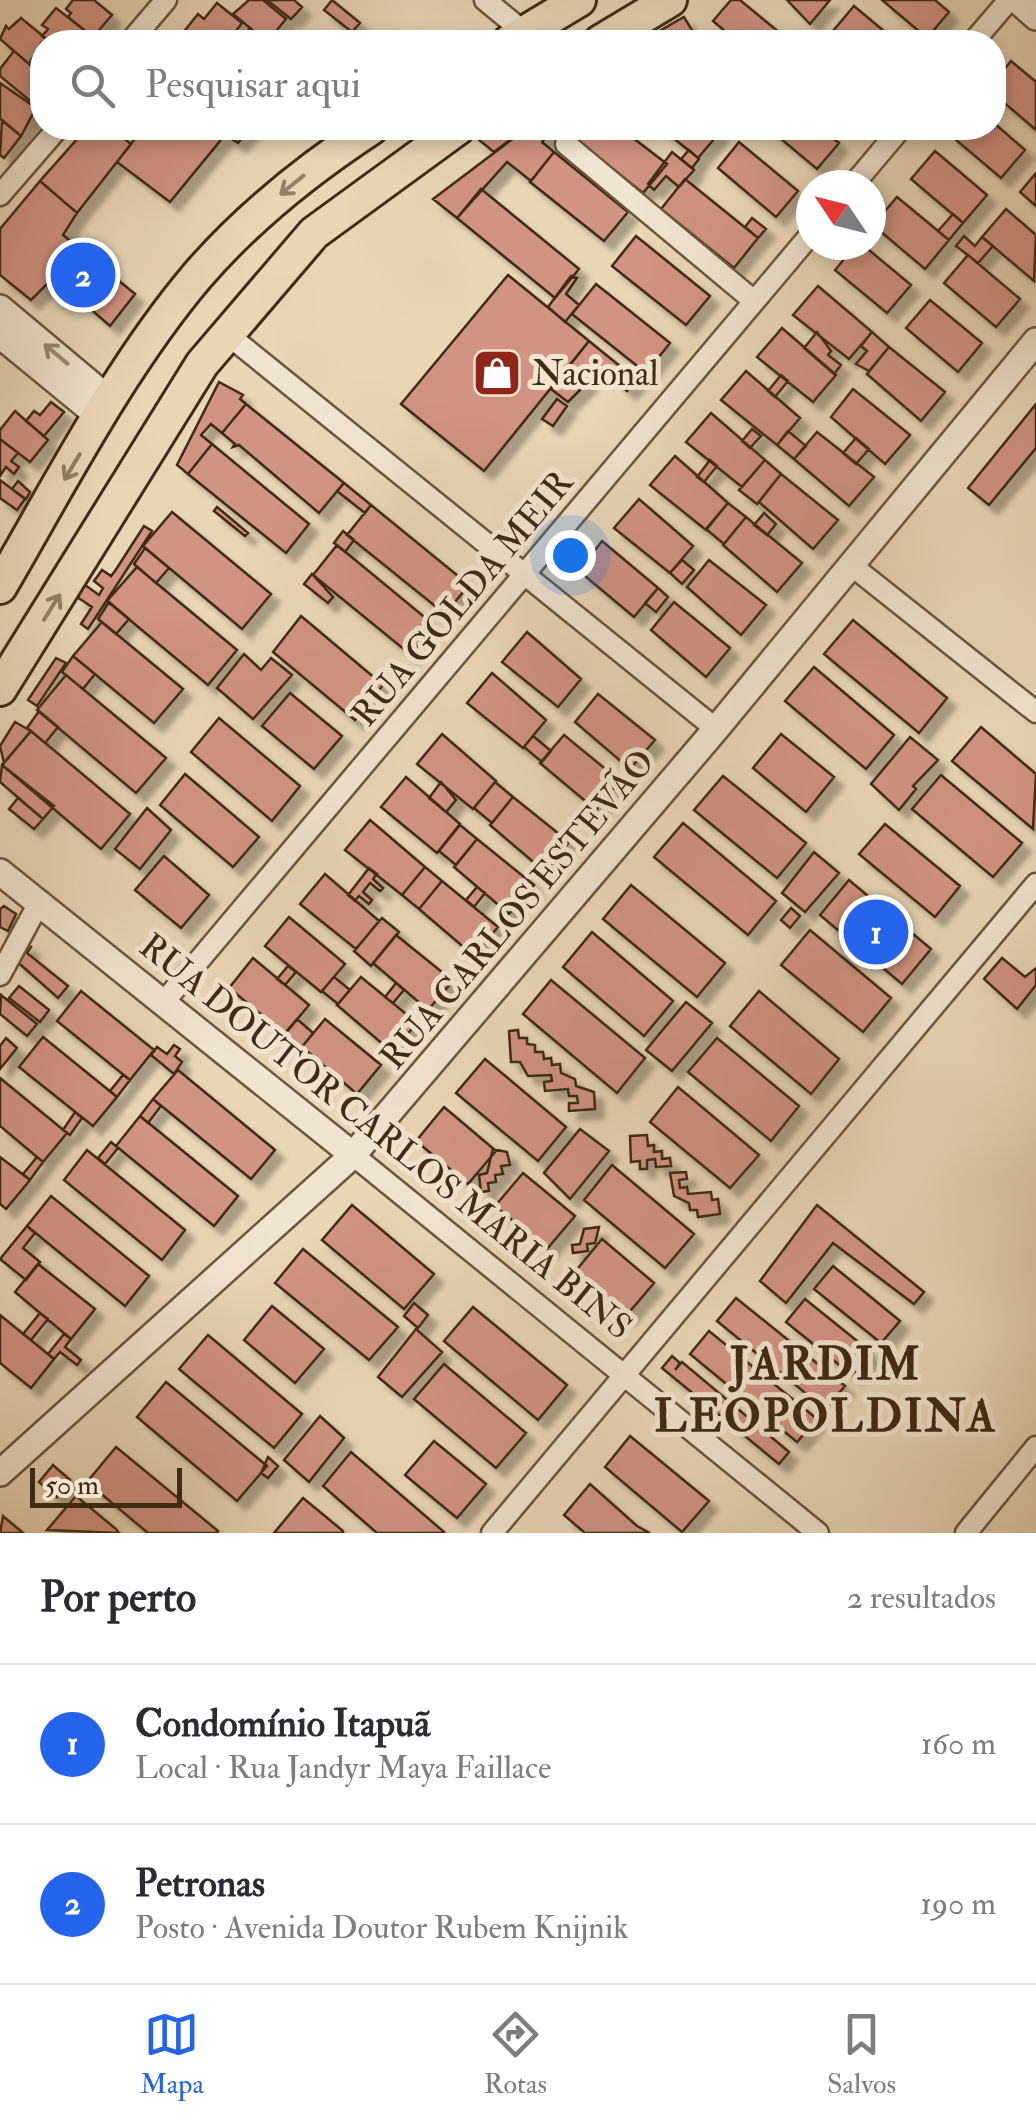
<!DOCTYPE html>
<html lang="pt">
<head>
<meta charset="utf-8">
<style>
	:root { --surface:#fff; --page:#f7f7f7; --text:#2b2b33; --muted:#7c7c81; --line:#e1e1e2; --accent:#2563eb }
	body { margin:0; font-family:"IM FELL Double Pica",serif; background:var(--page); color:var(--text) }
	.compass { position:absolute; left:796px; top:170px; width:90px; height:90px; border-radius:50%; background:var(--surface); box-shadow:0 5px 15px #0003; rotate:305deg }
	.scale { position:absolute; left:30px; bottom:25px; width:152px; box-sizing:border-box; padding-left:10px; border:5px solid #3f2a14; border-top:0; font-size:28px; line-height:35px; white-space:nowrap; color:#3f2a14; -webkit-text-stroke:8px #f1e4d0; paint-order:stroke }
	.you { position:absolute; left:570px; top:555px; width:35px; height:35px; margin:-25px; border:8px solid #fff; border-radius:50%; background:#1a73e8; box-shadow:0 0 0 15px #1a73e833 }
	.badge { display:grid; place-items:center; width:65px; height:65px; border-radius:50%; background:var(--accent); color:#fff; font-size:32px; font-weight:700 }
	.pin { position:absolute; translate:-50% -50%; border:5px solid #fff; box-shadow:0 2px 10px #0006 }
	.list { margin:0; padding:0; list-style:none }
	h2 { display:flex; justify-content:space-between; align-items:center; height:130px; margin:0; padding:0 40px; font-size:42px }
	h2 small { font-size:32px; font-weight:400; color:var(--muted) }
	.list li { display:grid; grid-template-columns:65px 1fr auto; gap:30px; align-items:center; box-sizing:border-box; height:160px; padding:0 40px; border-top:2px solid var(--line) }
	.list b { display:block; font-size:38px; white-space:nowrap }
	.list p { margin:0; font-size:32px; white-space:nowrap; color:var(--muted) }
	.list em { font-size:32px; font-style:normal; color:var(--muted) }
	.icon { flex:none; width:55px; height:55px; fill:none; stroke:currentColor; stroke-width:2; stroke-linecap:round; stroke-linejoin:round }
	.map { position:relative; flex:none; width:1036px; height:1533px; overflow:hidden }
	.search { position:absolute; background:var(--surface); box-shadow:0 5px 15px #0003; left:30px; right:30px; top:30px; height:110px; display:flex; align-items:center; gap:25px; box-sizing:border-box; padding:0 35px; border-radius:40px; color:var(--muted); font-size:38px }
	.sheet { height:450px; background:var(--surface) }
	nav { display:flex; justify-content:space-around; align-items:center; box-sizing:border-box; height:140px; border-top:2px solid var(--line); background:var(--surface); font-size:28px; color:var(--muted) }
	nav a { display:grid; justify-items:center; gap:5px }
	nav .on { color:var(--accent) }
	.map>svg:first-child { display:block }
	.building { fill:#d19383; stroke:#3f2a14; stroke-width:2.5; filter:url(#shadow) }
	.lines { fill:none; stroke-linecap:round; stroke-linejoin:round }
	.minor-casing { stroke:#6a553d; stroke-width:25 }
	.tertiary-casing { stroke:#6a553d; stroke-width:30 }
	.primary-casing { stroke:#3f2a14; stroke-width:38 }
	.minor { stroke:#f1e4d0; stroke-width:20 }
	.tertiary { stroke:#f1e4d0; stroke-width:25 }
	.primary { stroke:#e9d6b7; stroke-width:32 }
	.oneway { stroke:#948066 }
	.oneway2 { stroke:#988772 }
	.labels { text-anchor:middle; stroke-width:10; stroke-linejoin:round; paint-order:stroke }
	.poi-label { font-size:35px; fill:#3f2a14; stroke:#f1e4d0; text-anchor:start }
	.street-label { font-size:35px; fill:#3f2a14; stroke:#f1e4d0 }
	.district-label { font-size:45px; font-weight:bold; letter-spacing:2.5px; fill:#3f2a14; stroke:#f1e4d0 }
</style>
</head>
<body>
<div class="map">
<svg width="1036" height="1533" viewBox="0 0 1036 1533">
	<defs>
		<filter id="shadow"><feDropShadow dx="9" dy="9" stdDeviation="2.5" flood-color="#0004"/></filter>
	</defs>
	<rect width="100%" height="100%" fill="#e9d6b7"/>
	<filter id="stains"><feTurbulence type="fractalNoise" baseFrequency=".002" numOctaves="4"/><feColorMatrix values="0 0 0 0 .2 0 0 0 0 .09 0 0 0 0 .02 0 0 0 .5 -.17"/></filter>
	<radialGradient id="worn" r=".72"><stop offset=".6" stop-color="#630" stop-opacity="0"/><stop offset="1" stop-color="#630" stop-opacity=".3"/></radialGradient>
	<!-- building -->
	<path class="building" d="M73 0H94L112 15 93 37 68 17 71 13 66 9Z
		M249 0H263L286 19 267 42 233 14Z
		M267 0H294L302 7 291 19Z
		M332 0 360 23 352 32 324 10Z
		M731 0H740L791 42H738L713 21Z
		M787 0H830L810 24Z
		M882 0H935L949 12 927 38Z
		M217 3 242 23 228 42H193L182 34 198 14 204 19Z
		M854 6 897 42H844L832 32Z
		M56 8 93 37 90 42H50L42 36 48 29 42 25Z
		M684 17 696 37 691 42H640Z
		M21 18 49 41 42 42 29 64 0 39 6 26 9 29Z
		M250 28 267 42H268H239Z
		M14 51 42 75 40 109 0 76V69Z
		M1011 61 1036 82V130L994 94V82Z
		M0 83 36 108 21 136 0 119Z
		M2 120 21 136 4 158 0 155Z
		M994 123 1025 150 1001 178 949 134 955 128H994Z
		M87 128H111L131 144 77 213 40 181Z
		M143 128H251L238 143 225 135 170 202 117 162Z
		M494 128 510 140 494 152 479 140Z
		M527 128H554L542 142 554 152 531 181 507 162 457 218 433 199Z
		M574 128H620L667 164 643 193 569 134Z
		M661 128H715L720 132 698 158Z
		M768 128H820L839 143 817 169Z
		M739 142 798 191 776 217 718 168Z
		M689 150 699 159 692 168 681 159Z
		M935 151 987 195 963 223 911 179Z
		M554 152 628 212 604 241 530 182Z
		M672 152 694 170 679 187 666 176 654 190 648 184Z
		M1036 173V206L1020 192Z
		M685 179 758 238 734 268 661 209Z
		M40 181 77 213 63 235 135 294 110 326 54 277 31 300 0 275V229Z
		M481 189 579 269 555 298 457 218Z
		M897 197 949 240 925 269 873 225Z
		M1006 209 1036 235 1034 281 982 237Z
		M953 214 963 223 949 240 938 231Z
		M752 218 766 229 758 238 745 227Z
		M636 236 710 296 686 325 612 266Z
		M964 236 975 246 982 237 993 246 978 263 956 246Z
		M856 245H863L911 285 887 313 835 270Z
		M968 255 1020 299 996 327 944 283Z
		M508 275 589 341 484 471 401 404Z
		M571 276 577 278 566 294 579 305 565 322 548 307Z
		M596 284 670 343 646 373 572 314Z
		M818 286 872 332 849 359 793 315Z
		M930 300 982 343 958 372 906 328Z
		M782 328 836 375 813 402 757 357Z
		M817 332 831 351 828 355 841 365 834 374 804 348Z
		M872 332 889 347 869 371 856 364 867 351 861 346Z
		M589 341 637 380 627 391 595 361 583 376 589 381 568 402 551 389Z
		M889 347 945 392 921 421 867 374Z
		M746 371 800 418 777 445 721 400Z
		M781 375 788 381 775 397 768 391Z
		M219 382 243 395 240 399 246 404 222 433 211 424 201 435 212 444 188 474 177 465Z
		M853 389 910 435 885 464 831 417Z
		M557 399 567 406 553 426 542 419Z
		M51 402 64 412 44 436 26 421 34 411 40 415Z
		M246 404 344 483 319 513 239 445 233 447 235 444 222 433Z
		M1036 404V448L989 505 968 488Z
		M15 411 48 440 30 462 0 439V430Z
		M711 413 765 460 742 487 686 442Z
		M752 429 761 436 750 448 742 441Z
		M788 431 806 446 794 459 777 445Z
		M817 432 874 477 849 506 794 459Z
		M856 438 869 449 856 464 843 453Z
		M0 439 18 453 11 461 19 467 14 474 6 467 0 476Z
		M212 444 309 524 286 553 188 474Z
		M675 456 728 503 706 530 650 485Z
		M710 460 717 466 704 482 697 477Z
		M765 460 781 474 757 504 739 490Z
		M781 474 838 520 813 549 759 502Z
		M0 480 25 499 17 510 0 498Z
		M18 481 30 492 26 499 12 489Z
		M344 483 371 505 365 513 337 491Z
		M639 499 693 546 670 573 614 528Z
		M728 503 746 517 724 544 706 529Z
		M371 505 469 585 445 614 347 535Z
		M217 507 248 533 245 536 214 511Z
		M172 512 271 594 242 629 143 546Z
		M764 513 776 524 767 535 754 525Z
		M746 517 802 563 777 592 723 545Z
		M144 526 152 531 88 629 81 624 92 607 77 597 85 585 99 595 103 588 94 581 102 570 111 576 115 571Z
		M343 531 354 540 345 552 334 543Z
		M602 541 658 588 634 617 579 571Z
		M337 545 434 625 411 655 313 575Z
		M145 548 169 568 156 583 134 564Z
		M682 560 694 570 682 584 670 573Z
		M709 560 766 605 741 635 687 587Z
		M137 567 237 650 208 685 107 601Z
		M312 574 333 597 328 603 304 584Z
		M658 588 668 597 656 612 645 603Z
		M109 602 129 619 116 634 98 619Z
		M674 602 730 648 706 677 651 630Z
		M301 616 383 685 355 720 273 652Z
		M853 620 947 698 919 733 824 654Z
		M102 622 183 689 154 723 73 656Z
		M527 632 581 679 558 707 502 662Z
		M244 654 261 670 271 658 292 675 253 719 217 688Z
		M73 656 95 674 83 689 62 672Z
		M56 658 66 663 37 706 28 700Z
		M814 667 894 735 866 769 785 701Z
		M492 673 546 720 523 748 467 703Z
		M66 675 166 758 136 793 37 710Z
		M290 693 342 736 314 769 262 726Z
		M598 694 655 740 630 769 575 722Z
		M39 711 58 727 45 743 27 728Z
		M219 718 300 786 272 821 191 752Z
		M15 722 31 731 4 763 0 746Z
		M981 727 1036 774 1033 829 952 761Z
		M31 731 130 814 101 849 2 765Z
		M442 734 496 781 473 809 417 764Z
		M781 734 834 777 806 812 753 768Z
		M564 735 620 781 596 810 540 763Z
		M533 736 551 751 542 762 524 747Z
		M910 737 938 760 913 786 916 789 899 810 871 784Z
		M2 765 54 806 43 819 0 782Z
		M185 774 259 837 233 867 160 805Z
		M941 775 1022 843 993 877 912 809Z
		M723 776 806 843 777 878 694 810Z
		M406 777 460 824 437 853 381 807Z
		M441 782 456 800 446 812 429 798Z
		M495 782 513 797 492 823 474 808Z
		M513 797 569 842 545 872 490 825Z
		M18 798 43 819 34 829 9 809Z
		M147 808 171 830 140 869 115 849Z
		M370 820 425 867 402 895 345 850Z
		M683 823 776 901 748 935 654 857Z
		M885 824 960 886 935 917 859 854Z
		M460 825 477 839 456 865 439 851Z
		M477 839 534 885 509 914 454 867Z
		M814 852 839 873 805 912 782 893Z
		M164 856 209 895 181 928 135 890Z
		M425 867 442 881 419 909 402 895Z
		M369 868 377 874 373 879 383 888 380 891 370 883 363 892 372 900 369 904 359 896 355 901 348 895Z
		M325 874 379 921 356 949 300 904Z
		M849 880 931 949 902 984 820 915Z
		M442 881 498 927 474 956 419 909Z
		M631 885 725 963 697 997 603 919Z
		M477 887 485 893 474 907 466 900Z
		M4 906 16 914 8 931 0 927V909Z
		M791 908 800 916 790 928 781 920Z
		M289 917 345 964 321 992 265 946Z
		M382 918 399 932 371 966 354 951Z
		M810 930 891 998 863 1032 781 965Z
		M592 932 673 1001 644 1036 563 967Z
		M396 935 453 981 428 1010 373 963Z
		M24 942 31 947 27 953 68 986 58 998 13 958Z
		M253 958 309 1005 285 1034 229 988Z
		M1002 958 1025 977 1036 968V985L1017 1009 984 979Z
		M288 966 296 972 285 985 277 979Z
		M334 977 350 990 338 1004 322 991Z
		M361 977 417 1023 392 1052 337 1005Z
		M551 980 645 1058 617 1093 523 1014Z
		M396 983 404 990 393 1003 385 997Z
		M19 986 49 1010 40 1022 9 998Z
		M81 991 154 1050 130 1080 57 1021Z
		M759 991 839 1059 811 1094 730 1026Z
		M1 995 37 1024 27 1036 0 1014Z
		M686 1002 712 1023 672 1071 646 1050Z
		M297 1019 313 1033 302 1047 285 1033Z
		M325 1019 381 1065 357 1094 302 1047Z
		M518 1030 519 1038H527V1044L535 1045V1052H543L544 1059 551 1058 552 1065 560 1064 561 1073 575 1079 576 1086 594 1092 595 1109 569 1111V1103H578L577 1096H569L568 1089 545 1091 544 1082 552 1081 551 1075 528 1076 520 1062H511L509 1031Z
		M43 1037 117 1097 93 1126 19 1067Z
		M6 1038 17 1048 0 1069V1046Z
		M717 1038 799 1106 771 1141 688 1072Z
		M174 1045 180 1049 175 1056 182 1062 174 1074 151 1055 157 1047 167 1054Z
		M485 1059 566 1127 538 1161 456 1093Z
		M178 1070 275 1150 251 1179 153 1099Z
		M123 1075 130 1080 117 1097 110 1091Z
		M0 1078 67 1133 43 1162 0 1126Z
		M678 1087 759 1155 730 1188 650 1122Z
		M153 1099 161 1106 148 1123 140 1116Z
		M444 1107 496 1151 468 1184 416 1141Z
		M75 1112 82 1118 70 1135 63 1130Z
		M140 1116 238 1196 214 1226 116 1146Z
		M580 1129 609 1151 570 1199 544 1173Z
		M647 1135 648 1146 654 1145V1152L662 1151V1159L670 1158 671 1166 656 1167 655 1159 647 1160V1169H640V1161L631 1162 630 1136Z
		M111 1142 118 1148 105 1164 98 1158Z
		M493 1149 507 1152 510 1165 501 1166 503 1174 495 1175 496 1182 488 1183 489 1191 481 1192 479 1175 487 1173Z
		M87 1150 185 1230 162 1260 64 1180Z
		M0 1157 30 1180 6 1209 0 1204Z
		M37 1157 43 1162 30 1180 23 1174Z
		M612 1165 694 1234 665 1268 584 1200Z
		M686 1172 687 1179 679 1180 680 1188 687 1187 688 1194 711 1192 712 1200 718 1199 720 1214 698 1217 697 1210H690L689 1203 674 1196 670 1173Z
		M523 1173 575 1216 547 1249 495 1206Z
		M51 1196 149 1276 125 1306 27 1226Z
		M352 1205 434 1274 404 1309 322 1240Z
		M817 1205 924 1292 914 1304 833 1243 786 1303 760 1281Z
		M27 1226 35 1233 23 1248 40 1262 26 1280 0 1259Z
		M599 1227 595 1243 587 1244 588 1251 573 1253 572 1245 580 1244 584 1229Z
		M602 1239 654 1283 626 1316 574 1273Z
		M303 1249 398 1327 369 1360 275 1283Z
		M38 1264 95 1309 71 1339 15 1292Z
		M833 1266 900 1321 881 1343 814 1289Z
		M736 1298 845 1386 825 1409 717 1321Z
		M805 1299 872 1353 853 1376 786 1322Z
		M414 1303 428 1315 418 1328 404 1316Z
		M272 1306 324 1349 295 1383 244 1340Z
		M473 1307 567 1385 538 1420 444 1341Z
		M40 1313 48 1319 31 1340 23 1334Z
		M0 1315 54 1359 31 1388 0 1363Z
		M416 1329 442 1352 402 1397 378 1377Z
		M709 1331 817 1419 797 1442 690 1354Z
		M64 1334 71 1339 65 1347 81 1360 77 1365 60 1352 54 1359 48 1354Z
		M208 1335 302 1414 274 1448 179 1369Z
		M672 1356 680 1363 675 1370 682 1362 789 1452 779 1464 662 1368Z
		M444 1364 526 1433 496 1468 414 1399Z
		M166 1382 267 1466 237 1501 137 1417Z
		M320 1416 344 1438 309 1482 284 1460Z
		M630 1436 709 1501 682 1532 605 1467Z
		M434 1441 486 1484 457 1518 405 1475Z
		M116 1447 218 1531 216 1533H148L87 1482Z
		M351 1452 444 1532 443 1533H377L323 1486Z
		M268 1457 278 1466 268 1478 261 1473Z
		M53 1465 70 1480 57 1497 39 1482Z
		M590 1484 637 1526 650 1533H585L564 1515Z
		M76 1496 116 1529 119 1533 47 1530Z
		M303 1498 343 1531V1533H274Z
		M3 1516 23 1533H0Z"/>
	<g class="lines">
		<!-- minor casing -->
		<g class="minor-casing">
			<path id="minor" d="M485 0 525 33
				M130 42 166 0
				M973 42 1009 0
				M566 144 754 301
				M853 185 901 128
				M0 195 58 128
				M227 334 716 729
				M851 565 1036 712
				M0 975 39 903
				M163 1003 811 234
				M353 1155 818 1533
				M492 1533 1036 884
				M966 1533 1036 1447"/>
		</g>
		<!-- tertiary casing -->
		<g class="tertiary-casing">
			<path id="tertiary" d="M1017 0 1036 17
				M0 308 111 401
				M0 335 101 418
				M0 872 353 1155
				M0 1473 353 1155 716 729 1036 341"/>
		</g>
		<!-- primary casing -->
		<g class="primary-casing">
			<path id="primary" d="M509 42 579 0
				M600 42 670 0
				M0 587C60 484 120 367 197 276 247 218 307 170 371 128
				M0 689 202 364 314 233 458 128"/>
		</g>
		<!-- minor -->
		<use href="#minor" class="minor"/>
		<!-- tertiary -->
		<use href="#tertiary" class="tertiary"/>
		<!-- primary -->
		<use href="#primary" class="primary"/>
	</g>
	<!-- one-way arrows -->
	<defs><path id="oneway-shaft" d="M-6 0H5M1.5-3L5.5 0L1.5 3" fill="none" stroke-width="1.6" stroke-linecap="round" stroke-linejoin="round" transform="scale(2.5)"/></defs>
	<g class="oneway">
		<use href="#oneway-shaft" transform="translate(292 185) rotate(141)"/>
		<use href="#oneway-shaft" transform="translate(72 467) rotate(121)"/>
		<use href="#oneway-shaft" transform="translate(52 607) rotate(-58)"/>
	</g>
	<use class="oneway2" href="#oneway-shaft" transform="translate(56 354) rotate(-140)"/>
	<!-- icons -->
	<defs>
		<g id="shop-square" transform="scale(2.5)"><rect x="-9" y="-9" width="18" height="18" rx="4" fill="#8f2418" stroke="#f1e4d0"/><path d="M-5-2.5h2.3a2.7 3.5 0 0 1 5.4 0H5L5.5 6h-11ZM-1.5-2.5h3a1.5 2.3 0 0 0-3 0Z" fill="#fff"/></g>
	</defs>
	<g fill-rule="evenodd">
		<use href="#shop-square" x="497" y="373"/>
	</g>
	<g class="labels">
		<!-- poi labels -->
		<g class="poi-label">
			<text x="532" y="385">Nacional</text>
		</g>
		<!-- street labels -->
		<g class="street-label">
			<text transform="translate(462 598) rotate(-50)" y="12">RUA GOLDA MEIR</text>
			<text transform="translate(517 909) rotate(-50)" y="12">RUA CARLOS ESTEVÃO</text>
			<text transform="translate(386 1136) rotate(39)" y="12">RUA DOUTOR CARLOS MARIA BINS</text>
		</g>
		<!-- district labels -->
		<g class="district-label">
			<text x="826" y="1379">JARDIM<tspan x="826" dy="52">LEOPOLDINA</tspan></text>
		</g>
	</g>
	<rect width="100%" height="100%" filter="url(#stains)"/>
	<rect width="100%" height="100%" fill="url(#worn)"/>
</svg>
<svg class="compass" viewBox="-18 -18 36 36"><path d="M0-13l5 13h-10z" fill="#e53935"/><path d="M0 13l5-13h-10z" fill="#7c7c81"/></svg>
<div class="scale">50 m</div>
<div class="you"></div>
<div class="pin badge" style="left:876px;top:932px">1</div>
<div class="pin badge" style="left:83px;top:275px">2</div>
<div class="search"><svg class="icon" aria-label="search" viewBox="0 0 24 24"><circle cx="10" cy="10" r="6"/><path d="M15 15l6 6"/></svg>Pesquisar aqui</div>
</div>
<section class="sheet">
<h2>Por perto<small>2 resultados</small></h2>
<ul class="list">
<li><span class="badge">1</span><div><b>Condomínio Itapuã</b><p>Local · Rua Jandyr Maya Faillace</p></div><em>160 m</em></li>
<li><span class="badge">2</span><div><b>Petronas</b><p>Posto · Avenida Doutor Rubem Knijnik</p></div><em>190 m</em></li>
</ul>
</section>
<nav>
<a class="on"><svg class="icon" aria-label="map" viewBox="0 0 24 24"><path d="M3 6l6-2 6 2 6-2v14l-6 2-6-2-6 2zM9 4v14M15 6v14"/></svg>Mapa</a>
<a><svg class="icon" aria-label="directions" viewBox="0 0 24 24"><path d="M12 3l9 9-9 9-9-9zM9 14v-3h6M13 9l2 2-2 2"/></svg>Rotas</a>
<a><svg class="icon" aria-label="saved" viewBox="0 0 24 24"><path d="M7 4h10v16l-5-4-5 4z"/></svg>Salvos</a>
</nav>
</body>
</html>
